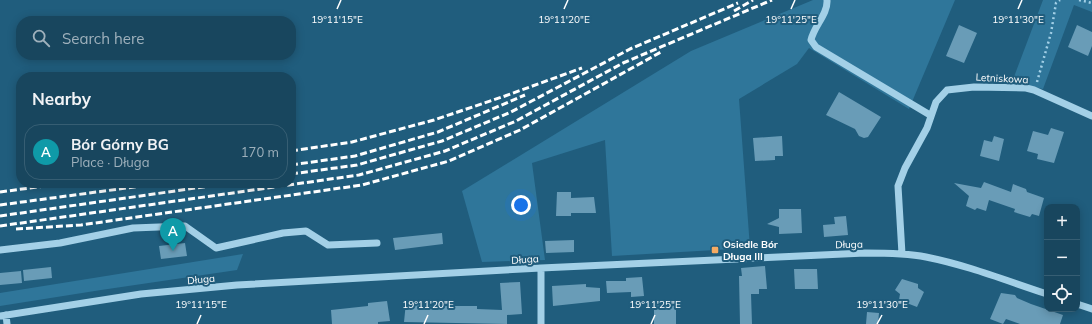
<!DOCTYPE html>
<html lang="en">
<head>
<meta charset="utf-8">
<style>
	:root { --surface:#18465e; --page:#214d64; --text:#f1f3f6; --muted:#9fb1bc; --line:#365e73; --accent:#f5ab63 }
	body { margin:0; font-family:Mulish,sans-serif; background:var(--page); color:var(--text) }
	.controls { position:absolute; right:12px; bottom:12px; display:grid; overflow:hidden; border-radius:8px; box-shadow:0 2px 10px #0003 }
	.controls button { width:36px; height:36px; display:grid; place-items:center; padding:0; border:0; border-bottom:1px solid var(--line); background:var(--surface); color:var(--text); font:20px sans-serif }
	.you { position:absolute; left:521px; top:205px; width:14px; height:14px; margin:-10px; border:3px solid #fff; border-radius:50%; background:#1a73e8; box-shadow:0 0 0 6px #1a73e833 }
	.badge { display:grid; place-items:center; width:26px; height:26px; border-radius:50%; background:var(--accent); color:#fff; font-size:13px; font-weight:700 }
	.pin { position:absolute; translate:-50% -33px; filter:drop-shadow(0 1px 2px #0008) }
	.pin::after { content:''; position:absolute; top:21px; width:14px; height:12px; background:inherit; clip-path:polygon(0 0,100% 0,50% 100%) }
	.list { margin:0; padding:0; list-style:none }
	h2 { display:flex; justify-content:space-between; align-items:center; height:52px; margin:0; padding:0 16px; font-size:17px }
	h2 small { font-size:13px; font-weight:400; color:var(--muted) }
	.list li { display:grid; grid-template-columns:26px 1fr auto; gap:12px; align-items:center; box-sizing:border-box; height:56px; margin:0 8px 8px; padding:0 8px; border:1px solid var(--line); border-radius:16px }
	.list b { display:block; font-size:15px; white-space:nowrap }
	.list p { margin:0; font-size:13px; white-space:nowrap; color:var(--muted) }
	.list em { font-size:13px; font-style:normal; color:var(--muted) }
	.icon { flex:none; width:22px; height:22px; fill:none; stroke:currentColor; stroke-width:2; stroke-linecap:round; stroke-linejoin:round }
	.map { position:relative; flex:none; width:1092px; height:324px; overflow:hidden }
	.search { position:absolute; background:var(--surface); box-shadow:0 2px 10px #0003; left:16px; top:16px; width:280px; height:44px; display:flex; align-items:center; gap:10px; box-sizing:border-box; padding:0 14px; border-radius:16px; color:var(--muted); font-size:15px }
	.panel { position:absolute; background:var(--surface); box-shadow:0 2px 10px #0003; left:16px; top:72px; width:280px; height:116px; border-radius:16px }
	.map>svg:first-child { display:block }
	.green { fill:#2f769a }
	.building { fill:#699cb7 }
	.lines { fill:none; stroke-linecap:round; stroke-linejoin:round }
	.path { stroke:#a3d0e7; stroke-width:2.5; stroke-dasharray:2 3; stroke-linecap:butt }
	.minor { stroke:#a3d0e7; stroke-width:7 }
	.rail { stroke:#fff; stroke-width:3; stroke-dasharray:7 3; stroke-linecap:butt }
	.ticks { fill:none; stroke:#fff; stroke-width:1.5 }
	.poi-dot { fill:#f5ab63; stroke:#205d7d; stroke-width:1.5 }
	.labels { text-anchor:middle; stroke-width:4; stroke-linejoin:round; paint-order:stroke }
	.street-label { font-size:10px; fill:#fff; stroke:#205d7d }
	.poi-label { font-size:10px; font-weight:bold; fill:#fff; stroke:#205d7d; text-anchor:start }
	.ticks-label { font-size:10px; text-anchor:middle; fill:#fff; stroke:#205d7d; stroke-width:4; stroke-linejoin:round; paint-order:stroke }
</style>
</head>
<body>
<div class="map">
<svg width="1092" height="324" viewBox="0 0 1092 324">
	<rect width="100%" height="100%" fill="#205d7d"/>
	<!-- green -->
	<path class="green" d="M813 0H955L909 109 809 48 797 64 739 99 750 248 612 256 605 140 532 163 545 260 482 262 462 191 691 51Z
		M1043 0H1092V12L1074 5 1043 89 1012 82Z
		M243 254 237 270 101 290 0 306V293Z"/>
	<!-- building -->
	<path class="building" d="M959 25 977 33 964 63 946 56Z
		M1077 25 1092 32V46L1088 56 1068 47Z
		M839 92 881 117 868 137 864 138 859 136 855 129 826 115Z
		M1051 128 1064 132 1054 163 1037 159 1038 154 1027 151 1033 131 1048 135Z
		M782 136 783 156H775V160L755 161 753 138Z
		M994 136 1004 139 999 161 980 156 984 140 992 142Z
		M984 182 1011 192 1013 184 1026 189 1027 192 1044 198 1039 216 1032 214 1030 217 1014 212 1015 209 989 200 986 211 977 208 975 210 966 206 969 196 954 183 981 188Z
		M557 192H571V198L594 197 596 213H571V216H556Z
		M779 209H801L802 233 779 234V227L767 224 779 218Z
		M846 216 848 235 824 237 823 225 835 224 834 217Z
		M442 233 443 244 395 250 393 238Z
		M574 240V252L546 253 545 241Z
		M185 243 187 256 161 259 159 246Z
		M765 266 767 289H759V294H751L752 324H740L739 276H742L741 268Z
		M51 267 52 278 24 281 23 270Z
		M794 269H817L818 289H795Z
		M21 271 22 283 0 285V273Z
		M642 277 644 296 631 297V292L607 293 606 281H626V278Z
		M902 279 918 284V288L924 292 917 307 899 300 900 294 895 290Z
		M520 282 522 314 507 315V324L404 322 406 302 423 304 422 306H477V309L502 310 500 283Z
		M586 284V287L600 288V301L553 306 552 286Z
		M1001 293 1015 295 1017 298 1031 304 1063 315 1060 324H1020L1006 319 1003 324 990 319Z
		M654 300H676V324H654Z
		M387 301 390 321 378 322V324H332L331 310 368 306V303Z
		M867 312 879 313 878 324H866Z"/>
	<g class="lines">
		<!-- path -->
		<path class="path" d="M1079 0 1092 3
			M1037 82 1051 33 1056 3 1060 0"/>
		<!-- minor -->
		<path class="minor" d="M827 0C828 14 814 26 811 40L816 47 930 115
			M0 250 60 243 133 228 185 226 216 248 283 233 306 231 328 245 377 243
			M902 254 898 186 905 168 927 128 936 102 947 90 974 87 1026 88 1034 90 1092 116
			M1077 304 1092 309
			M6 315 7 324
			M0 316 141 294 237 285 541 268 865 253C885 253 906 253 926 257 967 265 1007 281 1047 294
			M541 324V268"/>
		<!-- rail -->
		<path class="rail" d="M734 11 753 0
			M291 151 352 142 434 120 505 96 582 68
			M291 165 355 156 438 132 525 95
			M291 174 357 165 442 141 511 112 630 49 738 3
			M0 192 67 183
			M0 205 164 183
			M0 216 231 183
			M0 226 359 175 445 151 516 121 623 63 772 0
			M16 229 81 225 362 185 449 161 520 130 661 52"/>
	</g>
	<!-- ticks -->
	<path class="ticks" d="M337 9 341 0M564 9 568 0M791 9 795 0M1018 9 1022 0M197 324 201 315M424 324 428 315M651 324 655 315M877 324 882 315"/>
	<!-- markers -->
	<rect class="poi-dot" x="711" y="246" width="8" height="8" rx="2"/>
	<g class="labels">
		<!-- street labels -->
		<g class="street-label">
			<text transform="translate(1002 78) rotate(3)" y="4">Letniskowa</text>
			<text transform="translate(849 244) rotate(-1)" y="4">Długa</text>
			<text transform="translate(525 259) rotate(-4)" y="4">Długa</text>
			<text transform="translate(201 279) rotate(-5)" y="4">Długa</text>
		</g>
		<!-- poi labels -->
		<g class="poi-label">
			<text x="723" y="248">Osiedle Bór<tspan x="723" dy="12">Długa III</tspan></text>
		</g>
	</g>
	<g class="ticks-label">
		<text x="564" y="23">19°11'20"E</text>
		<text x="337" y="23">19°11'15"E</text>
		<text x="791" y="23">19°11'25"E</text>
		<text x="1018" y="23">19°11'30"E</text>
		<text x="201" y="308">19°11'15"E</text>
		<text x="428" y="308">19°11'20"E</text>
		<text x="655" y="308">19°11'25"E</text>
		<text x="882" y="308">19°11'30"E</text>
	</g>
</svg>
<div class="controls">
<button>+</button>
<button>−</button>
<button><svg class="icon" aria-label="locate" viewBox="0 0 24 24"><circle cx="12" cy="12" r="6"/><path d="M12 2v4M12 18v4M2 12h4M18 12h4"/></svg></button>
</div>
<div class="you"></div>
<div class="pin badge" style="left:173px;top:251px;background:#0f9aa8">A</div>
<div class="search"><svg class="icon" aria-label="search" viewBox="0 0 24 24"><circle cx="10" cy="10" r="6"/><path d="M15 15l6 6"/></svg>Search here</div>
<section class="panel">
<h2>Nearby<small></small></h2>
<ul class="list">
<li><span class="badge" style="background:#0f9aa8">A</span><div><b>Bór Górny BG</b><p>Place · Długa</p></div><em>170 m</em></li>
</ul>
</section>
</div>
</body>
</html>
